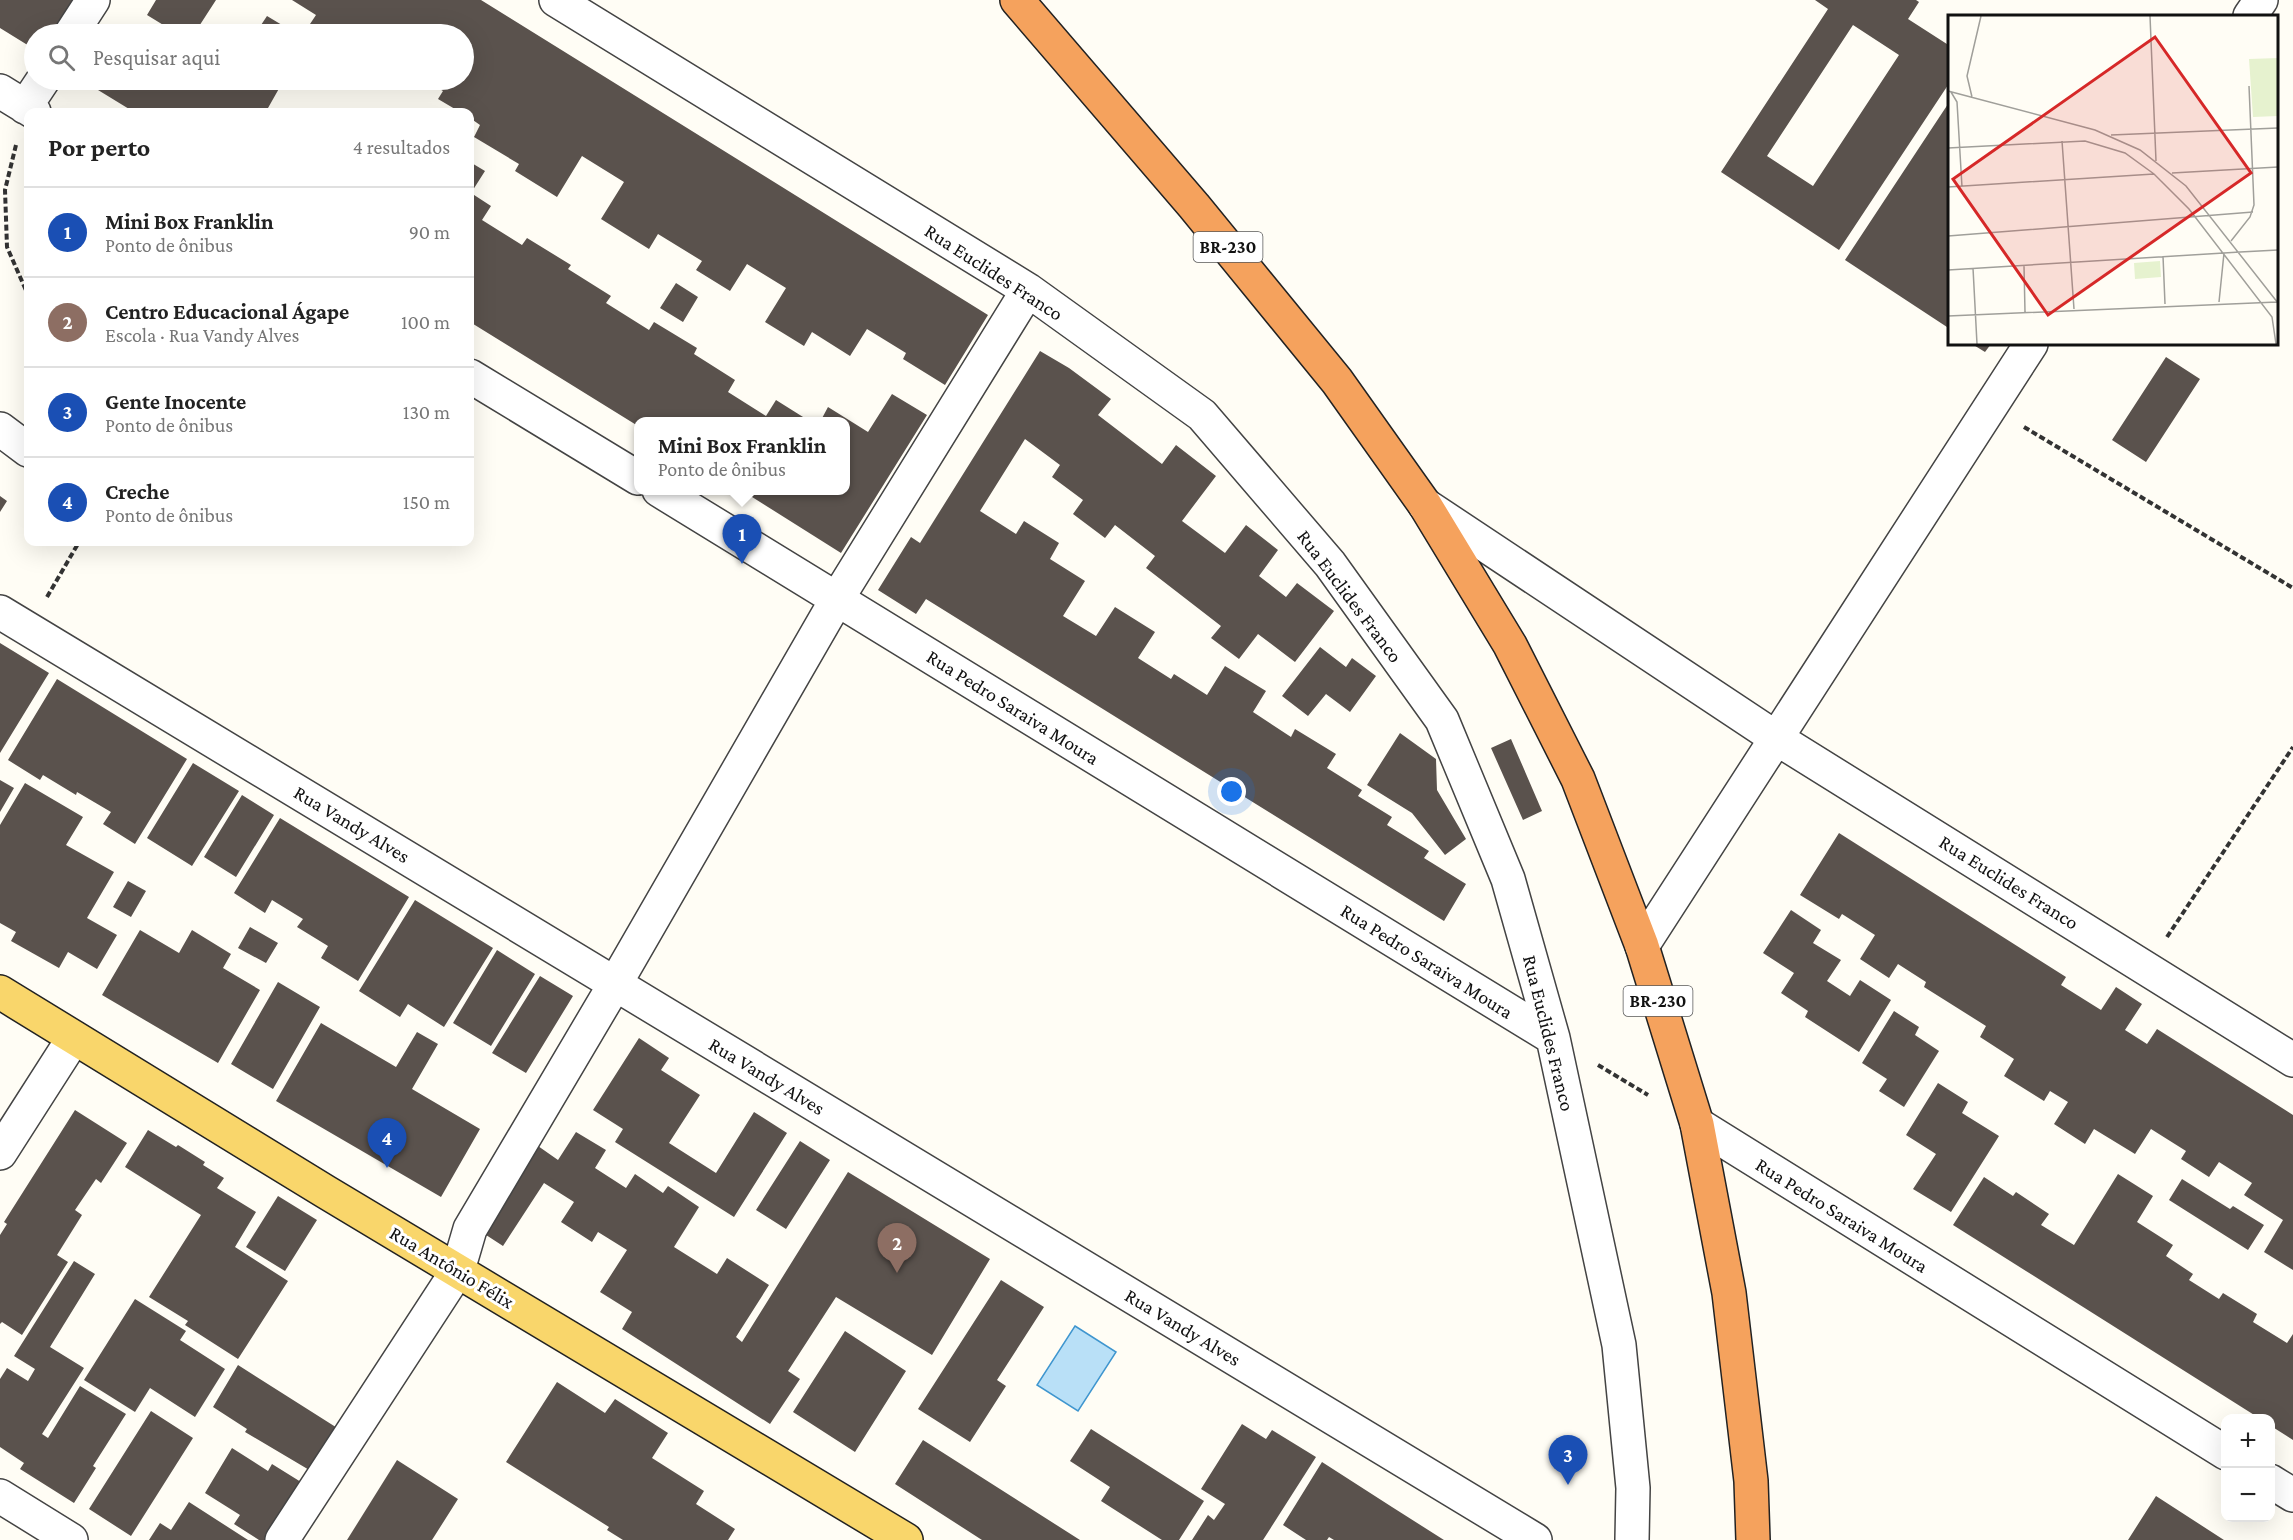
<!DOCTYPE html>
<html lang="pt">
<head>
<meta charset="utf-8">
<style>
	:root { --surface:#fff; --page:#f6f6f6; --text:#222; --muted:#767676; --line:#e0e0e0; --accent:#c4262e }
	body { margin:0; font-family:"Crimson Pro",serif; background:var(--page); color:var(--text) }
	.controls { position:absolute; right:18px; bottom:18px; display:grid; overflow:hidden; border-radius:12px; box-shadow:0 6px 24px #0002 }
	.controls button { width:54px; height:54px; display:grid; place-items:center; padding:0; border:0; border-bottom:2px solid var(--line); background:var(--surface); color:var(--text); font:30px sans-serif }
	.you { position:absolute; left:1232px; top:792px; width:21px; height:21px; margin:-15px; border:4px solid #fff; border-radius:50%; background:#1a73e8; box-shadow:0 0 0 9px #1a73e833 }
	.badge { display:grid; place-items:center; width:39px; height:39px; border-radius:50%; background:var(--accent); color:#fff; font-size:20px; font-weight:700 }
	.pin { position:absolute; translate:-50% -50px; filter:drop-shadow(0 2px 3px #0008) }
	.pin::after { content:''; position:absolute; top:32px; width:21px; height:18px; background:inherit; clip-path:polygon(0 0,100% 0,50% 100%) }
	.popup { position:absolute; left:634px; top:417px; width:216px; height:78px; box-sizing:border-box; display:grid; place-content:center; border-radius:12px; background:var(--surface); filter:drop-shadow(0 2px 4px #0005); font-size:20px; white-space:nowrap; color:var(--muted) }
	.popup b { font-size:22px; color:var(--text) }
	.popup::after { content:''; position:absolute; left:50%; top:100%; margin-left:-12px; border:12px solid transparent; border-top-color:var(--surface) }
	.list { margin:0; padding:0; list-style:none }
	h2 { display:flex; justify-content:space-between; align-items:center; height:78px; margin:0; padding:0 24px; font-size:26px }
	h2 small { font-size:20px; font-weight:400; color:var(--muted) }
	.list li { display:grid; grid-template-columns:39px 1fr auto; gap:18px; align-items:center; box-sizing:border-box; height:90px; padding:0 24px; border-top:2px solid var(--line) }
	.list b { display:block; font-size:22px; white-space:nowrap }
	.list p { margin:0; font-size:20px; white-space:nowrap; color:var(--muted) }
	.list em { font-size:20px; font-style:normal; color:var(--muted) }
	.icon { flex:none; width:33px; height:33px; fill:none; stroke:currentColor; stroke-width:2; stroke-linecap:round; stroke-linejoin:round }
	.map { position:relative; flex:none; width:2293px; height:1540px; overflow:hidden }
	.search { position:absolute; background:var(--surface); box-shadow:0 6px 24px #0002; left:24px; top:24px; width:450px; height:66px; display:flex; align-items:center; gap:15px; box-sizing:border-box; padding:0 21px; border-radius:33px; color:var(--muted); font-size:22px }
	.panel { position:absolute; background:var(--surface); box-shadow:0 6px 24px #0002; left:24px; top:108px; width:450px; height:438px; border-radius:12px }
	.map>svg:first-child { display:block }
	.water { fill:#b9e0f7; stroke:#3f96cf; stroke-width:1.5 }
	.building { fill:#5a524d; fill-rule:evenodd }
	.lines { fill:none; stroke-linecap:round; stroke-linejoin:round }
	.minor-casing { stroke:#444; stroke-width:36 }
	.major-casing { stroke:#222; stroke-width:36 }
	.highway-casing { stroke:#222; stroke-width:36 }
	.path { stroke:#333; stroke-width:4; stroke-dasharray:6 3; stroke-linecap:butt }
	.minor { stroke:#fff; stroke-width:33 }
	.major { stroke:#f9d66b; stroke-width:33 }
	.highway { stroke:#f5a25d; stroke-width:33 }
	.labels { text-anchor:middle; stroke-width:6; stroke-linejoin:round; paint-order:stroke }
	.shield { fill:#fff; stroke:#585858; stroke-width:1.5 }
	.shield-label { font-size:18px; font-weight:bold; fill:#111 }
	.street-label { font-size:20px; fill:#111; stroke:#fff }
	.inset-road { fill:none; stroke:#a09f9a; stroke-width:1.5 }
	.view { fill:#d62828; fill-opacity:0.15; stroke:#d62828; stroke-width:3 }
	.inset-edge { fill:none; stroke:#111; stroke-width:3 }
</style>
</head>
<body>
<div class="map">
<svg width="2293" height="1540" viewBox="0 0 2293 1540">
	<rect width="100%" height="100%" fill="#fffdf5"/>
	<!-- water -->
	<path class="water" d="M1075 1326 1116 1352 1078 1411 1037 1385Z"/>
	<!-- building -->
	<path class="building" d="M0 0H80L58 34H34V49L0 28Z
		M156 0H216L194 34H178L147 15Z
		M292 0H481L988 315 945 385 903 359 906 353 867 329 850 356 812 332 804 346 765 322 786 288 747 264 730 291 696 270 702 261 658 234 649 249 601 219 624 182 582 156 557 197 515 171 519 164 474 137 480 125 470 118V112H460L438 99 443 91 424 80H464V34H327L310 24 316 15Z
		M1815 0H1916L1919 2 1908 19 1950 46V82L1839 250 1721 172 1828 9ZM1853 25 1899 55 1813 186 1767 156Z
		M267 16 297 34H255Z
		M105 80H273L281 85 268 108 275 112H134L98 90Z
		M1950 101V329L1845 260Z
		M470 162 485 171 471 193 491 206 482 220 522 245 527 238 571 265 568 269 611 296 606 303 649 330 654 322 697 348 694 354 735 380 728 392 766 416 776 400 811 422H638V426L470 322Z
		M676 283 698 297 683 322 660 308Z
		M1972 344H1991L1985 352Z
		M1040 351 1069 368 1111 399 1098 415 1162 464 1176 445 1216 476 1182 521 1225 553 1246 525 1278 550 1259 576 1286 597 1297 583 1334 611 1295 662 1258 634 1239 659 1211 638 1221 626 1146 568 1155 556 1115 525 1105 538 1073 514 1083 500 1052 477 1060 465 1025 439 980 511 1016 534 1024 521 1059 543 1050 559 1085 581 1063 616 1096 636 1115 607 1155 632 1138 658 1171 679 1174 674 1207 695 1225 666 1266 691 1253 712 1291 737 1295 729 1336 754 1327 768 1362 790 1358 796 1392 817 1387 825 1429 851 1424 858 1466 884 1444 921 926 599 916 614 878 590 911 537 920 543Z
		M2166 357 2200 379 2146 462 2112 440Z
		M892 394 927 415 841 553 741 490H846V422H820L828 407 868 432Z
		M0 496 7 501 0 512Z
		M0 643 49 673 0 753Z
		M1320 647 1346 667 1352 658 1376 676 1350 712 1326 694 1308 716 1282 696Z
		M57 679 187 759 135 844 103 824 111 812 77 792 76 795 43 775 40 780 8 760Z
		M1400 733 1436 759 1437 790 1466 839 1445 855 1412 813 1367 785Z
		M1511 739 1542 811 1523 820 1491 748Z
		M193 763 239 791 192 866 147 838Z
		M0 780 14 788 0 812Z
		M25 783 83 817 66 845 114 872 87 918 117 935 97 969 68 952 59 968 11 941 16 932 0 923V825Z
		M242 795 274 815 236 877 204 857Z
		M280 818 409 897 358 981 321 958 328 946 297 927 303 919 272 900 265 913 234 893Z
		M1839 833 2066 977 2061 985 2101 1010 2116 987 2142 1004 2125 1030 2147 1044 2157 1029 2293 1115V1270L2264 1252 2283 1220 2244 1195 2252 1183 2219 1162 2209 1177 2181 1159 2186 1151 2151 1129 2135 1154 2094 1129 2085 1144 2054 1124 2068 1102 2050 1091 2044 1101 2004 1076 2014 1059 1980 1037 1986 1026 1924 987 1926 982 1898 964 1889 978 1860 959 1875 935 1842 914 1839 919 1800 895Z
		M128 881 146 891 131 917 113 907Z
		M415 900 493 948 444 1027 408 1004 400 1017 359 991Z
		M1791 910 1821 930 1813 943 1841 960 1827 981 1850 996 1860 980 1891 1000 1859 1052 1805 1017 1808 1011 1781 993 1794 973 1763 953Z
		M250 927 278 943 266 963 238 948Z
		M140 930 179 953 192 930 231 954 223 968 260 990 218 1063 102 995Z
		M497 950 535 974 491 1046 453 1023Z
		M540 976 573 996 526 1073 492 1053Z
		M278 982 320 1007 273 1089 231 1064Z
		M1894 1011 1919 1027 1915 1035 1939 1051 1904 1107 1879 1091 1887 1079 1862 1063Z
		M321 1023 396 1067 417 1032 438 1044 412 1089 480 1129 441 1197 276 1101Z
		M639 1038 669 1058 661 1070 700 1095 669 1143 716 1173 754 1112 787 1133 734 1217 615 1142 623 1129 593 1110Z
		M1938 1083 1968 1102 1962 1113 1999 1136 1951 1212 1913 1189 1936 1154 1906 1135Z
		M75 1110 127 1143 101 1183 96 1179 75 1210 82 1215 57 1255 68 1262 22 1335 2 1322 0 1324V1235L7 1224 4 1222Z
		M148 1130 176 1147 178 1145 205 1162 203 1165 224 1178 217 1188 256 1212 235 1247 288 1281 238 1359 185 1325 188 1321 149 1297 201 1215 125 1167Z
		M576 1132 606 1150 595 1168 626 1188 635 1174 663 1193 668 1186 699 1207 674 1247 717 1274 727 1258 769 1285 736 1337 742 1342 848 1172 990 1259 932 1355 836 1297 788 1371 800 1379 770 1424 622 1329 632 1312 600 1292 627 1250 598 1232 592 1242 561 1222 574 1202 544 1183 503 1246 483 1233 538 1146 558 1160Z
		M800 1141 830 1160 786 1229 756 1210Z
		M2118 1174 2153 1196 2137 1222 2173 1245 2166 1256 2193 1274 2189 1280 2219 1299 2223 1293 2257 1314 2253 1322 2287 1343 2293 1334V1440L2271 1426 2270 1418H2259L1953 1225 1984 1177 2013 1196 2016 1192 2049 1214 2041 1225 2074 1245Z
		M2182 1179 2230 1209 2233 1206 2264 1225 2248 1250 2169 1200Z
		M278 1196 317 1220 285 1271 246 1247Z
		M74 1261 95 1274 50 1347 84 1368 42 1434 48 1438 80 1386 126 1414 93 1466 96 1468 74 1503 20 1469 24 1463 0 1447V1379L7 1368 28 1381 35 1369 14 1356Z
		M1001 1280 1044 1307 997 1380 1006 1386 970 1442 918 1409Z
		M135 1299 186 1331 180 1340 225 1369 195 1417 150 1388 135 1412 84 1380Z
		M845 1331 906 1371 855 1452 793 1412Z
		M238 1365 342 1431 316 1474 245 1432 247 1429 213 1407Z
		M557 1382 605 1413 615 1399 668 1433 652 1458 704 1491 696 1504 735 1529 728 1540H623L607 1530 609 1527 506 1462Z
		M151 1411 193 1438 131 1536 89 1509Z
		M1242 1424 1266 1439 1272 1430 1316 1457 1263 1540H1192L1208 1515 1214 1520 1225 1504 1201 1489Z
		M1091 1429 1204 1501 1179 1540H1162L1101 1501 1110 1487 1070 1461Z
		M923 1440 1080 1540H982L895 1484Z
		M232 1448 268 1471 272 1464 309 1487 276 1540H259L234 1524 240 1515 205 1493Z
		M397 1460 458 1499 432 1540H347Z
		M1322 1462 1392 1507 1444 1540H1334L1329 1537 1327 1540H1306L1283 1525Z
		M2156 1496 2224 1540H2128Z
		M189 1502 248 1540H149L160 1523 171 1530Z"/>
	<g class="lines">
		<!-- minor casing -->
		<g class="minor-casing">
			<path id="minor" d="M556 0 1028 290 1202 415 1330 564 1442 720 1508 879 1553 1038 1619 1345 1633 1488 1632 1540
				M2250 16 2261 0
				M71 34 93 0
				M0 91 34 112
				M25 107 43 80
				M470 376 638 478
				M0 429 28 450
				M659 490 1553 1038
				M1425 505 1776 738 2293 1060
				M0 612 1535 1540
				M1642 946 2031 344
				M1697 1124 2226 1453
				M0 1153 73 1039
				M2270 1481 2293 1495
				M0 1496 71 1540
				M282 1540 458 1270 470 1229 615 984 837 599 1028 290"/>
		</g>
		<!-- major casing -->
		<g class="major-casing">
			<path id="major" d="M0 992 326 1192 906 1540"/>
		</g>
		<!-- highway casing -->
		<g class="highway-casing">
			<path id="highway" d="M1017 0 1194 206 1337 381 1425 505 1510 645 1578 779 1642 946 1697 1124 1729 1293 1751 1481 1753 1540"/>
		</g>
		<!-- path -->
		<path class="path" d="M16 145 5 190 7 247 28 295
			M2024 427 2293 588
			M47 597 79 542
			M2167 937 2293 747
			M1598 1065 1648 1095"/>
		<!-- minor -->
		<use href="#minor" class="minor"/>
		<!-- major -->
		<use href="#major" class="major"/>
		<!-- highway -->
		<use href="#highway" class="highway"/>
	</g>
	<g class="labels">
		<!-- shield labels -->
		<g class="shield">
			<rect x="1193.5" y="232" width="69" height="30" rx="4.5"/>
			<rect x="1623.5" y="986" width="69" height="30" rx="4.5"/>
		</g>
		<g class="shield-label">
			<text x="1228" y="253">BR-230</text>
			<text x="1658" y="1007">BR-230</text>
		</g>
		<!-- street labels -->
		<g class="street-label">
			<text transform="translate(994 272) rotate(33)" y="7">Rua Euclides Franco</text>
			<text transform="translate(1350 596) rotate(53)" y="7">Rua Euclides Franco</text>
			<text transform="translate(1013 707) rotate(32)" y="7">Rua Pedro Saraiva Moura</text>
			<text transform="translate(352 824) rotate(31)" y="7">Rua Vandy Alves</text>
			<text transform="translate(2009 882) rotate(32)" y="7">Rua Euclides Franco</text>
			<text transform="translate(1427 961) rotate(32)" y="7">Rua Pedro Saraiva Moura</text>
			<text transform="translate(1549 1033) rotate(76)" y="7">Rua Euclides Franco</text>
			<text transform="translate(767 1076) rotate(31)" y="7">Rua Vandy Alves</text>
			<text transform="translate(1842 1215) rotate(32)" y="7">Rua Pedro Saraiva Moura</text>
			<text transform="translate(452 1267) rotate(31)" y="7">Rua Antônio Félix</text>
			<text transform="translate(1183 1327) rotate(31)" y="7">Rua Vandy Alves</text>
		</g>
	</g>
	<!-- overview -->
	<g transform="translate(1948 15)">
		<rect width="330" height="330" fill="#fffdf5"/>
		<path d="M330 43V101L305 102 301 44ZM212 246 213 262 187 264 186 248Z" fill="#e6f2cf"/>
		<path class="inset-road" d="M202 1 208 146M0 76 147 115 192 135 238 171 330 288M3 77 9 87 14 172M24 82 19 61 33 1M163 120 330 113M114 126 126 294M0 133 137 126 177 138 206 159 241 194 324 302 328 329M224 158 330 152M0 172 206 159M0 221 305 197M283 226 302 202 306 190 301 71M292 237 330 235M215 241 217 289M76 251 77 297M25 253 29 329M0 255 292 237M271 287 276 238M0 301 329 287"/>
		<path class="view" d="M207 22 303 158 100 300 5 164Z"/>
		<rect width="330" height="330" class="inset-edge"/>
	</g>
</svg>
<div class="controls">
<button>+</button>
<button>−</button>
</div>
<div class="you"></div>
<div class="pin badge" style="left:742px;top:564px;background:#1a4fb4">1</div>
<div class="popup"><b>Mini Box Franklin</b>Ponto de ônibus</div>
<div class="pin badge" style="left:897px;top:1273px;background:#8d6e63">2</div>
<div class="pin badge" style="left:1568px;top:1485px;background:#1a4fb4">3</div>
<div class="pin badge" style="left:387px;top:1168px;background:#1a4fb4">4</div>
<div class="search"><svg class="icon" aria-label="search" viewBox="0 0 24 24"><circle cx="10" cy="10" r="6"/><path d="M15 15l6 6"/></svg>Pesquisar aqui</div>
<section class="panel">
<h2>Por perto<small>4 resultados</small></h2>
<ul class="list">
<li><span class="badge" style="background:#1a4fb4">1</span><div><b>Mini Box Franklin</b><p>Ponto de ônibus</p></div><em>90 m</em></li>
<li><span class="badge" style="background:#8d6e63">2</span><div><b>Centro Educacional Ágape</b><p>Escola · Rua Vandy Alves</p></div><em>100 m</em></li>
<li><span class="badge" style="background:#1a4fb4">3</span><div><b>Gente Inocente</b><p>Ponto de ônibus</p></div><em>130 m</em></li>
<li><span class="badge" style="background:#1a4fb4">4</span><div><b>Creche</b><p>Ponto de ônibus</p></div><em>150 m</em></li>
</ul>
</section>
</div>
</body>
</html>
